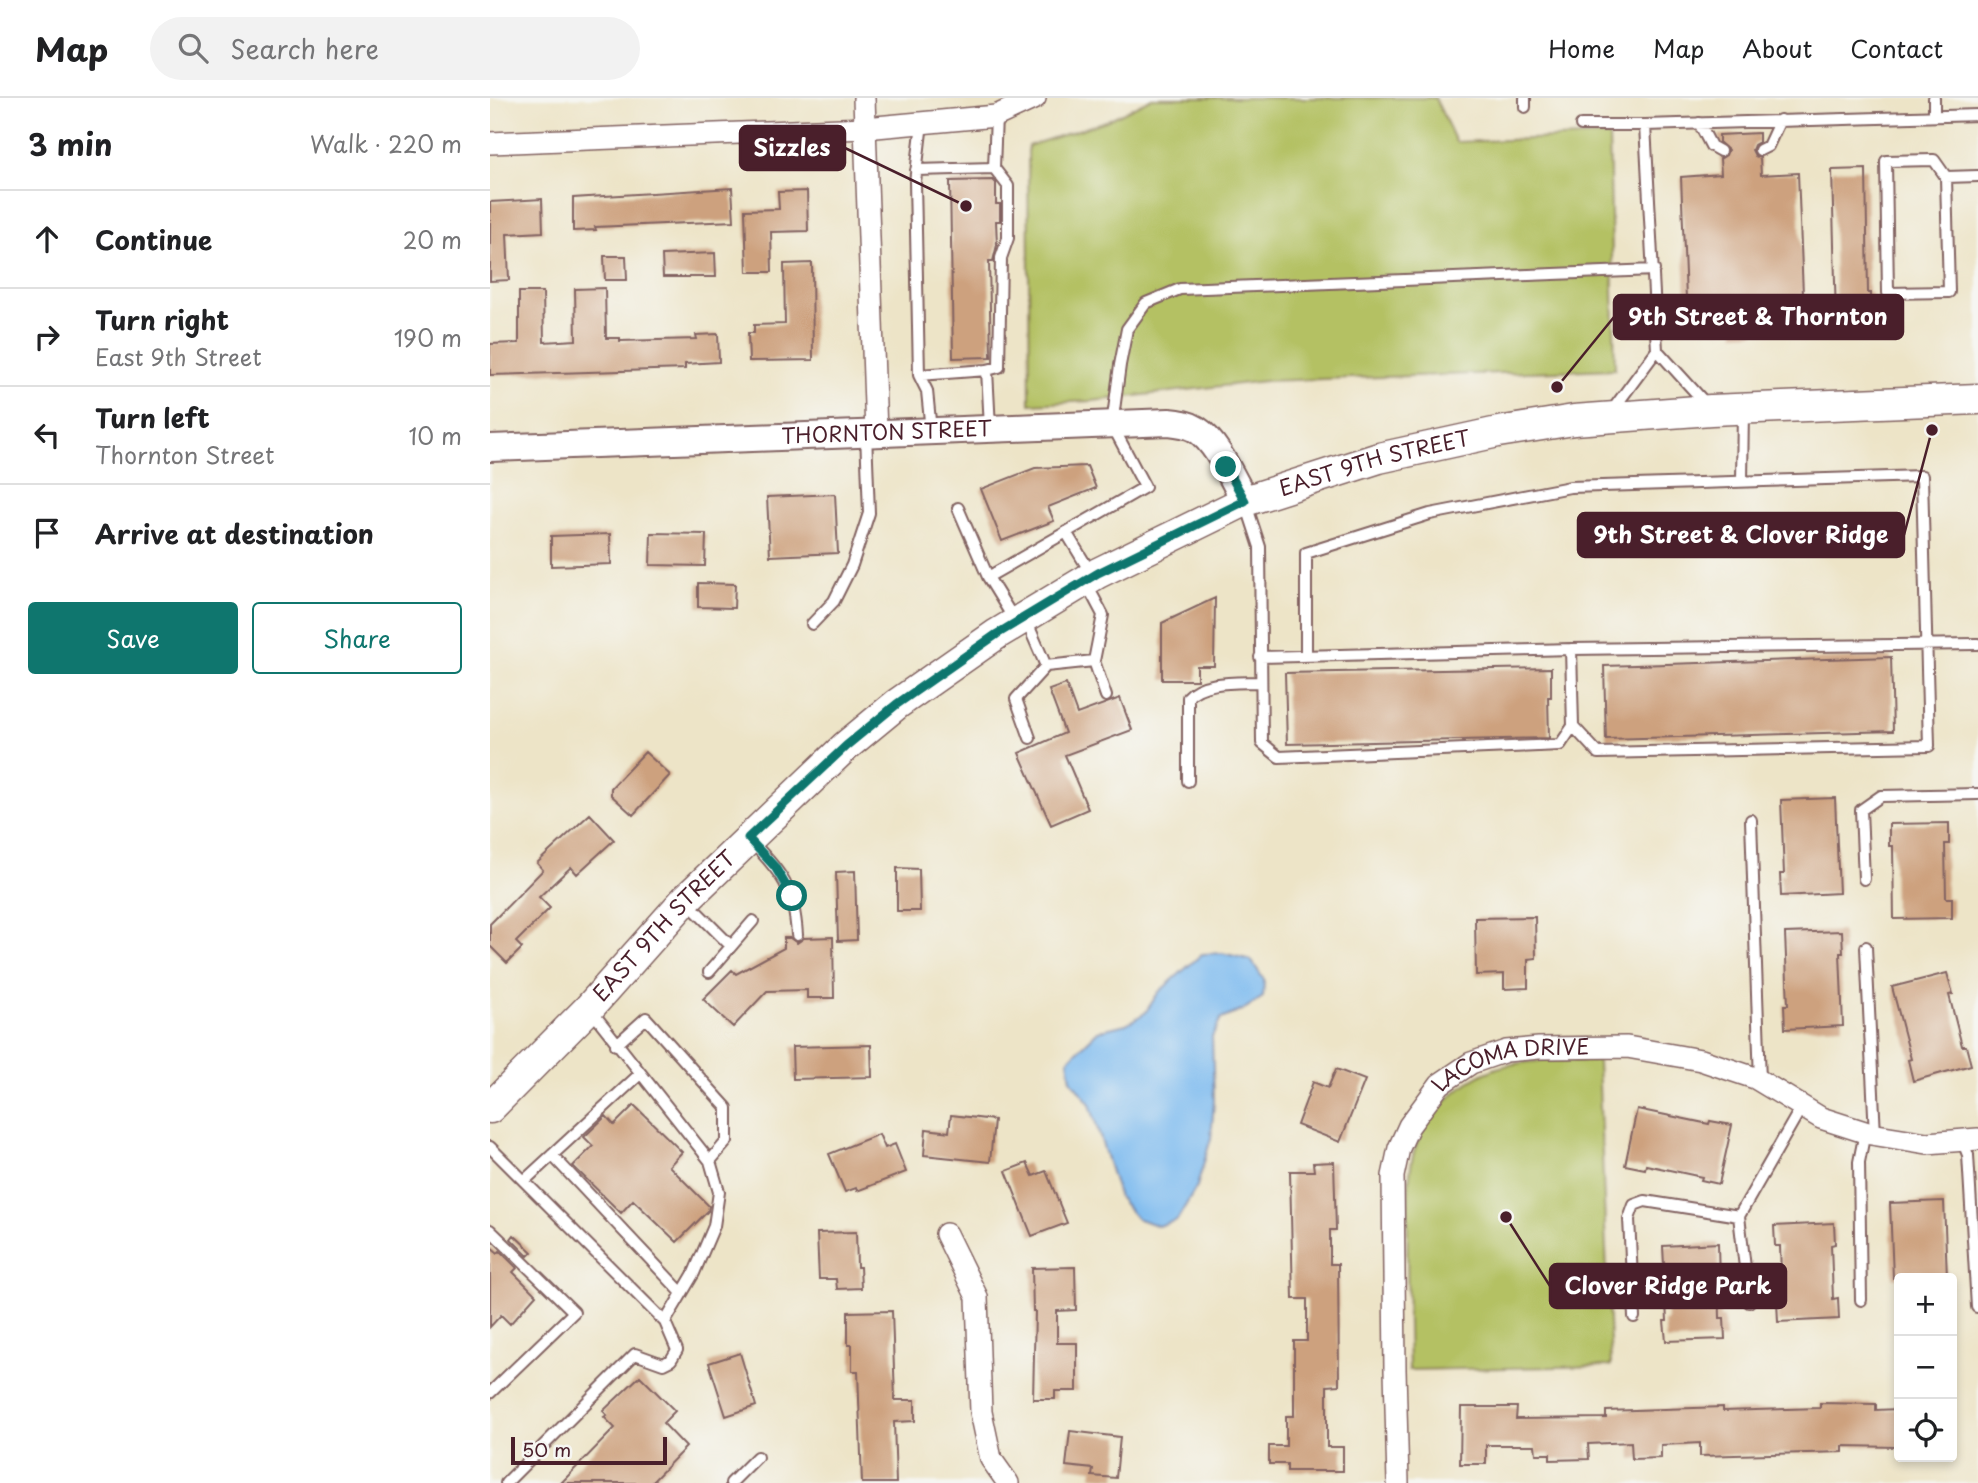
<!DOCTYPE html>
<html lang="en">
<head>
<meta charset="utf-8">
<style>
	:root { --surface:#fff; --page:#f2f2f2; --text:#202124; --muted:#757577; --line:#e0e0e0; --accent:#0f766e }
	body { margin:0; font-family:"Playpen Sans",sans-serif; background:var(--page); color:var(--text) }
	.controls { position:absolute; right:21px; bottom:21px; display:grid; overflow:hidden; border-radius:7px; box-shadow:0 4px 10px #0003 }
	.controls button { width:63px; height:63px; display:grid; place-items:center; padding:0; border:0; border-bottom:2px solid var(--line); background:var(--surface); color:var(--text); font:35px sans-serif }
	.scale { position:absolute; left:21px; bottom:18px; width:156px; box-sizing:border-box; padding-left:7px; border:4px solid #4a1f2b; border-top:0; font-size:19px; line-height:24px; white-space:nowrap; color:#4a1f2b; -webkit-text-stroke:5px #f6f6f2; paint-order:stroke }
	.stop { position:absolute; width:21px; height:21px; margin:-16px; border:5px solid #0f766e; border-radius:50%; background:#fff }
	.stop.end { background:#0f766e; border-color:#fff; box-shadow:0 2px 7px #0008 }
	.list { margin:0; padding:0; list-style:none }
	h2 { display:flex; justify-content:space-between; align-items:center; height:91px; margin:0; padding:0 28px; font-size:30px }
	h2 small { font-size:23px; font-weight:400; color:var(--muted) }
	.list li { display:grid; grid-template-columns:46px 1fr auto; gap:21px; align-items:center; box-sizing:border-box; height:98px; padding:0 28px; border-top:2px solid var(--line) }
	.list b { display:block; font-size:26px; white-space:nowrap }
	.list p { margin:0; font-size:23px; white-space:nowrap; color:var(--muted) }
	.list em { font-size:23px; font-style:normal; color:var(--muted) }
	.actions { display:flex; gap:14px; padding:21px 28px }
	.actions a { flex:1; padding:16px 0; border:2px solid var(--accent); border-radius:7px; text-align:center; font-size:24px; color:var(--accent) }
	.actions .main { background:var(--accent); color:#fff }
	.icon { flex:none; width:38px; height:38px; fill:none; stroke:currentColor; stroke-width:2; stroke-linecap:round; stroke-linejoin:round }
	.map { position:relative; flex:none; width:1488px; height:1385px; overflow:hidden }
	header { display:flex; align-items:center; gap:42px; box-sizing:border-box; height:98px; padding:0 35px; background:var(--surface); border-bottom:2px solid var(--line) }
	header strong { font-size:33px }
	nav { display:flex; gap:38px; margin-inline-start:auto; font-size:24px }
	.search { width:490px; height:63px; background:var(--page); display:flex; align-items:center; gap:18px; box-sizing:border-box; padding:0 24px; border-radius:38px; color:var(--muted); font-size:26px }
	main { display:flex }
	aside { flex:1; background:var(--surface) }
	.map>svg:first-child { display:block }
	.green { fill:#b4c163; stroke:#7f7047; stroke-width:2 }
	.water { fill:#7bbaef; stroke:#626c8d; stroke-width:2 }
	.building { fill:#cda17e }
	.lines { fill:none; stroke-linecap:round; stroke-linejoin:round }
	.service-casing { stroke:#836462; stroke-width:14 }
	.minor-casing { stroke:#836462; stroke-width:24 }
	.tertiary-casing { stroke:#836462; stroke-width:30 }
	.secondary-casing { stroke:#836462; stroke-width:33 }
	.service { stroke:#fff; stroke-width:10 }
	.minor { stroke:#fff; stroke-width:21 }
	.tertiary { stroke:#fff; stroke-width:26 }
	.secondary { stroke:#fff; stroke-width:30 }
	.route { stroke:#0f766e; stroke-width:9 }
	.labels { text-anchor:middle; stroke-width:7; stroke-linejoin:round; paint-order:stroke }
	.street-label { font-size:21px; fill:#4a1f2b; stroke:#f6f6f2 }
	.leader { fill:none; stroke:#4a1f2b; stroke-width:2.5 }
	.callout-dot { fill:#4a1f2b; stroke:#f6f6f2; stroke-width:2.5 }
	.callout { fill:#4a1f2b; stroke:#4a1f2b; stroke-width:2.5 }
	.callout-label { font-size:23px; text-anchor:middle; font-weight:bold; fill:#fff }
</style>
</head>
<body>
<header>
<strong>Map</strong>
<div class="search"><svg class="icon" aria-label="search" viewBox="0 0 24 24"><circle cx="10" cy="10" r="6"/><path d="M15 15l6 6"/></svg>Search here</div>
<nav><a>Home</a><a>Map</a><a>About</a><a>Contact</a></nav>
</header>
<main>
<aside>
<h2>3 min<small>Walk · 220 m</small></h2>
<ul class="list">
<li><svg class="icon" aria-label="ahead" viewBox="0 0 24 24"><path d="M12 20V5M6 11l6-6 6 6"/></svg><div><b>Continue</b></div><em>20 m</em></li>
<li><svg class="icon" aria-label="right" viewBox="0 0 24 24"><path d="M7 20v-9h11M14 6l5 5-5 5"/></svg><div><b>Turn right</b><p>East 9th Street</p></div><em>190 m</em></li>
<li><svg class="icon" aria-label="left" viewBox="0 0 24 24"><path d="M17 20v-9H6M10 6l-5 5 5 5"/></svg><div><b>Turn left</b><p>Thornton Street</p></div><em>10 m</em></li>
<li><svg class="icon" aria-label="arrive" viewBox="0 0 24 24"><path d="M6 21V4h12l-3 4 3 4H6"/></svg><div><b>Arrive at destination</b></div></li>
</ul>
<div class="actions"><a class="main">Save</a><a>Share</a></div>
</aside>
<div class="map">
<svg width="1488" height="1385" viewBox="0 0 1488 1385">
	<rect width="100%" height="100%" fill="#f6f6f2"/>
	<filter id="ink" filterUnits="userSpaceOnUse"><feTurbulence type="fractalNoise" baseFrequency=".0143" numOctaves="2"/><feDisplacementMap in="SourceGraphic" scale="14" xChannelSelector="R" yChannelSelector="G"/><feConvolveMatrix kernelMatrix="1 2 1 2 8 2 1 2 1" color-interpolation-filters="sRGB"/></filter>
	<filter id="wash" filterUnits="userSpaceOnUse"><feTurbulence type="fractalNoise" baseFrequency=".00686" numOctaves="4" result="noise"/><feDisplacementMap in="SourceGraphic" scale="28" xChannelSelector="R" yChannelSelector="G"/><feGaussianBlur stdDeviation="1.57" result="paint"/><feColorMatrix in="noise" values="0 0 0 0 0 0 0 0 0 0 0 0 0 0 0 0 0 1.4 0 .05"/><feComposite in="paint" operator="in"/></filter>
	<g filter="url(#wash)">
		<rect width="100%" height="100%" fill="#ede4c7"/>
		<!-- green -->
		<path class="green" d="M662 0H945L966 44 1119 38 1125 271 775 283 602 303 540 306 538 48 616 23Z
			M1108 963 1121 1268 919 1272C918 1223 916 1173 918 1123 918 1100 918 1077 924 1054 935 1016 970 983 1007 970 1039 960 1075 963 1108 963Z"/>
		<!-- water -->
		<path class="water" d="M732 855 761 862 774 882 773 899 751 913 731 921 722 939 724 1003 721 1040 707 1088 687 1122 668 1128 646 1120 629 1100 600 1006 581 982 578 962 608 933 636 926 655 915 669 894 712 856Z"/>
		<g id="blocks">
			<!-- building -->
			<path class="building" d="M1269 35V44L1264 47 1262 52 1265 58 1270 60 1271 77 1308 75 1314 221 1276 223V227L1265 228V235L1244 236V225H1197L1191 79 1231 76 1230 61 1236 57 1238 52 1229 44V37Z
				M1376 71 1378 195H1381V220L1346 221 1342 72Z
				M503 82 506 85V106H510V123H506L507 147 503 163H499L501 259 463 260 460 83Z
				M242 90 244 123 105 129 106 132 83 133V100Z
				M317 93 318 133 281 134 282 174H257L255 112 289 111 288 94Z
				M52 101 53 134 17 136 19 182 0 183V104Z
				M225 155 226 179H173L172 157Z
				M114 158H136L137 182H115Z
				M322 165 323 262 259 263 258 235H264V227L295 226 294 166Z
				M115 190 116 240H130V243L207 241 206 237 228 236 229 264 195 266V271L0 277V246L29 245V194H53L54 244 86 242 85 191Z
				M597 368 606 390 558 409 564 423 512 443 491 391 545 370Z
				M345 396 348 455 280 458 277 399Z
				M161 435 216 436 215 468 160 467Z
				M120 436 121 466 61 468V438Z
				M208 485 245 486 244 510 208 509Z
				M725 500 724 568H707V582H672V525Z
				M1401 559 1403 633 1116 641 1114 568Z
				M1061 570V599H1058L1059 640 797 646 795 575Z
				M576 586 587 616 630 600 642 632 575 657 598 711 561 727 529 655 575 635 559 592Z
				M155 654 180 677 143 717 121 697V690Z
				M1345 700 1349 795 1291 798 1290 776H1294L1291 702Z
				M100 716 124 742 87 776 81 769 49 799 60 810 26 844 32 850 17 865 0 848V826L53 772 47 765Z
				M1459 725V746H1455L1456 800H1462V820L1404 821 1403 748H1399V726Z
				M407 770 429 771 430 813H407Z
				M365 773 367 842 348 843 346 774Z
				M1045 819 1046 860 1038 861V890L1014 891V876L986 877 985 820Z
				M1352 833 1353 855H1350L1353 928 1295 931 1294 907H1298L1295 835Z
				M343 839 344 900H317V892L277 893 243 929 213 901 242 872 246 876 294 850V840H300L307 845 314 840Z
				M1457 875 1463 896 1459 897 1472 948H1476L1481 967 1423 983 1418 962 1421 961 1402 889Z
				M381 947 382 979 303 981 302 949Z
				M846 971 875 982 850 1044 807 1027 823 984 838 990Z
				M144 1007 192 1054 179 1068 219 1108 218 1113 187 1144 143 1102 131 1115 83 1068 103 1048 94 1039 116 1018 124 1027Z
				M1147 1011 1219 1026 1220 1023 1242 1027 1229 1086 1211 1082 1212 1079 1156 1067 1155 1071 1135 1067Z
				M461 1017 504 1022 500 1064 434 1057 436 1031 459 1034Z
				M389 1036 395 1050 405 1046 416 1074 367 1093 366 1090 355 1094 339 1056Z
				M844 1064 846 1132H840V1166H848L849 1287 837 1288V1349H853V1373H797V1366H779V1348H796V1318H804V1243H817V1201H803L800 1073H824L823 1065Z
				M537 1065 543 1078 556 1073 577 1125 542 1138 516 1073Z
				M1454 1103 1457 1180H1403L1400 1105Z
				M1344 1125 1345 1146 1341 1147 1343 1201 1348 1200 1349 1221 1288 1224 1287 1203H1292L1290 1148H1285L1284 1128Z
				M366 1134 367 1169H370L371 1190 347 1191 346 1181H329L327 1135Z
				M24 1137 42 1154 38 1158 21 1141Z
				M1228 1145 1230 1220H1234L1235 1241 1176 1243 1174 1223H1177L1173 1148Z
				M0 1148 8 1155 10 1153 27 1170 23 1174 46 1197 20 1226 11 1217 0 1229Z
				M585 1169 586 1212 567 1213V1245H587V1293H565V1301H543L545 1213H543L542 1170Z
				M402 1213 405 1302H425V1323L404 1324 406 1385H372L368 1273H362V1247H358V1214Z
				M250 1255 266 1308 236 1318 219 1265Z
				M150 1278 185 1313 173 1325 196 1349 161 1385H71L125 1330 114 1319 117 1317 113 1313Z
				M1330 1305 1386 1306V1312L1409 1311V1349L1353 1348V1354L1210 1358V1345L1171 1347V1360L1142 1361 1141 1344 1098 1346 1099 1361 1060 1362V1356H1046L1045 1347H996V1366H970L971 1309H1027L1026 1321 1116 1320V1313L1233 1309V1313L1330 1310Z
				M580 1333 630 1339 626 1380 602 1378 603 1371 576 1368Z"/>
		</g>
	</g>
	<g filter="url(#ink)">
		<use href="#blocks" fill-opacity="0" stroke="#836462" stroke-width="2"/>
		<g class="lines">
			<!-- service casing -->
			<g class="service-casing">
				<path id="service" d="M1035 0V9
					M1444 0V18
					M432 25 425 84 429 277 437 293 441 333
					M1209 25 1221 48 1230 53
					M1091 27H1155
					M1270 52 1278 48 1290 22
					M1444 62 1456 79 1459 194 1398 195 1396 63Z
					M426 72 504 70 506 18
					M1456 79 1488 78
					M497 272 509 269 511 160 518 140V88L504 70
					M429 277 497 272 500 330
					M1217 307 1167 252 1155 27 1488 17
					M1121 314 1167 252
					M1252 383 1253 312
					M756 406 770 449 772 645 789 659 1070 647 1083 628 1081 551 1488 546
					M468 410 498 479 525 523
					M576 434 602 477
					M498 479 655 389 622 327 630 267 637 231 656 205 690 191 1164 172
					M596 485 613 517 604 563 616 598
					M536 522 556 568
					M322 526 344 503 362 467 379 415 376 335
					M816 557V455L940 416 1080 389 1432 378 1439 648 1108 655 1083 628
					M770 559 1081 551
					M540 640 526 601 556 568 604 563
					M698 683V599C713 582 748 585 770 584
					M1261 722 1270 983
					M260 742C292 776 304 789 307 837
					M1374 781 1371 712 1391 698 1488 696
					M197 804 241 848
					M1376 849 1385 1037
					M219 874 263 823
					M126 947 156 920 237 1010V1043L220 1063
					M1472 1042 1478 1057 1487 1209
					M0 1049 175 1224 204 1175 224 1128 229 1094 220 1063 100 911
					M62 1057 192 1195
					M34 1083 150 976
					M0 1132 84 1214 0 1295
					M1371 1202 1369 1064 1375 1034
					M1259 1204 1249 1118 1312 1008
					M1144 1219 1139 1121 1144 1107 1155 1103 1249 1118
					M16 1385 145 1256 173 1266 181 1262 187 1252 175 1224
					M241 1385 267 1359"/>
			</g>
			<!-- minor casing -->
			<g class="minor-casing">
				<g id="minor">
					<path d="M374 0 386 335"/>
					<path d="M0 45 375 30 506 18 545 0"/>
					<path d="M456 1136 487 1199 491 1314 501 1361 518 1385"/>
					<path id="s1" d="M908 1385 905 1272 903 1078 909 1050 919 1028 950 986 981 965 1016 953 1049 950 1137 949 1211 962 1265 980 1331 1020 1381 1036 1437 1045 1488 1041"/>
				</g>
			</g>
			<!-- tertiary casing -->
			<g class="tertiary-casing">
				<g id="tertiary">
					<path id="s2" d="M0 350 679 324C689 325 698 326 706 331 727 344 743 382 755 403"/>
				</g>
			</g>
			<!-- secondary casing -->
			<g class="secondary-casing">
				<g id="secondary">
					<path id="s3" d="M0 1010 99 910 195 802 356 648 407 606 507 536 608 475 755 403 889 360 1008 334 1084 322 1221 312 1488 301"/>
				</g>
			</g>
			<!-- service -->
			<use href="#service" class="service"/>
			<!-- minor -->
			<use href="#minor" class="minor"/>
			<!-- tertiary -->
			<use href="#tertiary" class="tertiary"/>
			<!-- secondary -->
			<use href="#secondary" class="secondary"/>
		</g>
	</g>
	<g class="lines" filter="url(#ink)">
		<!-- route -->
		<path class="route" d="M302 798 285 769 258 740 356 648 407 606 507 536 608 475 755 403 736 369"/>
	</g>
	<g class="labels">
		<!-- street labels -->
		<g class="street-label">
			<text dy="7" stroke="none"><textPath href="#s2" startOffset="397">THORNTON STREET</textPath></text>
			<text dy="7" stroke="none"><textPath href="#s3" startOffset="1113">EAST 9TH STREET</textPath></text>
			<text dy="7" stroke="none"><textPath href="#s3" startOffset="252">EAST 9TH STREET</textPath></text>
			<text dy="7" stroke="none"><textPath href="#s1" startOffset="488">LACOMA DRIVE</textPath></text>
		</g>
	</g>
	<!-- callouts -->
	<path class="leader" d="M476 108L355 50M1067 289L1124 219M1442 332L1414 437M1016 1119L1060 1188"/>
	<g class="callout-dot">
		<circle cx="476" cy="108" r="7"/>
		<circle cx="1067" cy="289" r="7"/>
		<circle cx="1442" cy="332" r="7"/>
		<circle cx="1016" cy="1119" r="7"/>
	</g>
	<g class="callout">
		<rect x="250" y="28" width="105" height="44" rx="7"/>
		<rect x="1124" y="197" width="289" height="44" rx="7"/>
		<rect x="1088" y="415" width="326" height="44" rx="7"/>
		<rect x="1060" y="1166" width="236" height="44" rx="7"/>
	</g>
	<g class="callout-label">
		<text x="302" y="58">Sizzles</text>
		<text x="1268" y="227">9th Street &amp; Thornton</text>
		<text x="1251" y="445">9th Street &amp; Clover Ridge</text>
		<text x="1178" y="1196">Clover Ridge Park</text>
	</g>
</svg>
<div class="controls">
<button>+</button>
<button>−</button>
<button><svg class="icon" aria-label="locate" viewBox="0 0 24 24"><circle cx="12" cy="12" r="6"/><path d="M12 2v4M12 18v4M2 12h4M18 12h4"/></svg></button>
</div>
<div class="scale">50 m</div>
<div class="stop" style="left:302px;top:798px"></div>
<div class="stop end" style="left:736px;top:369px"></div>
</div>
</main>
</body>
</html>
